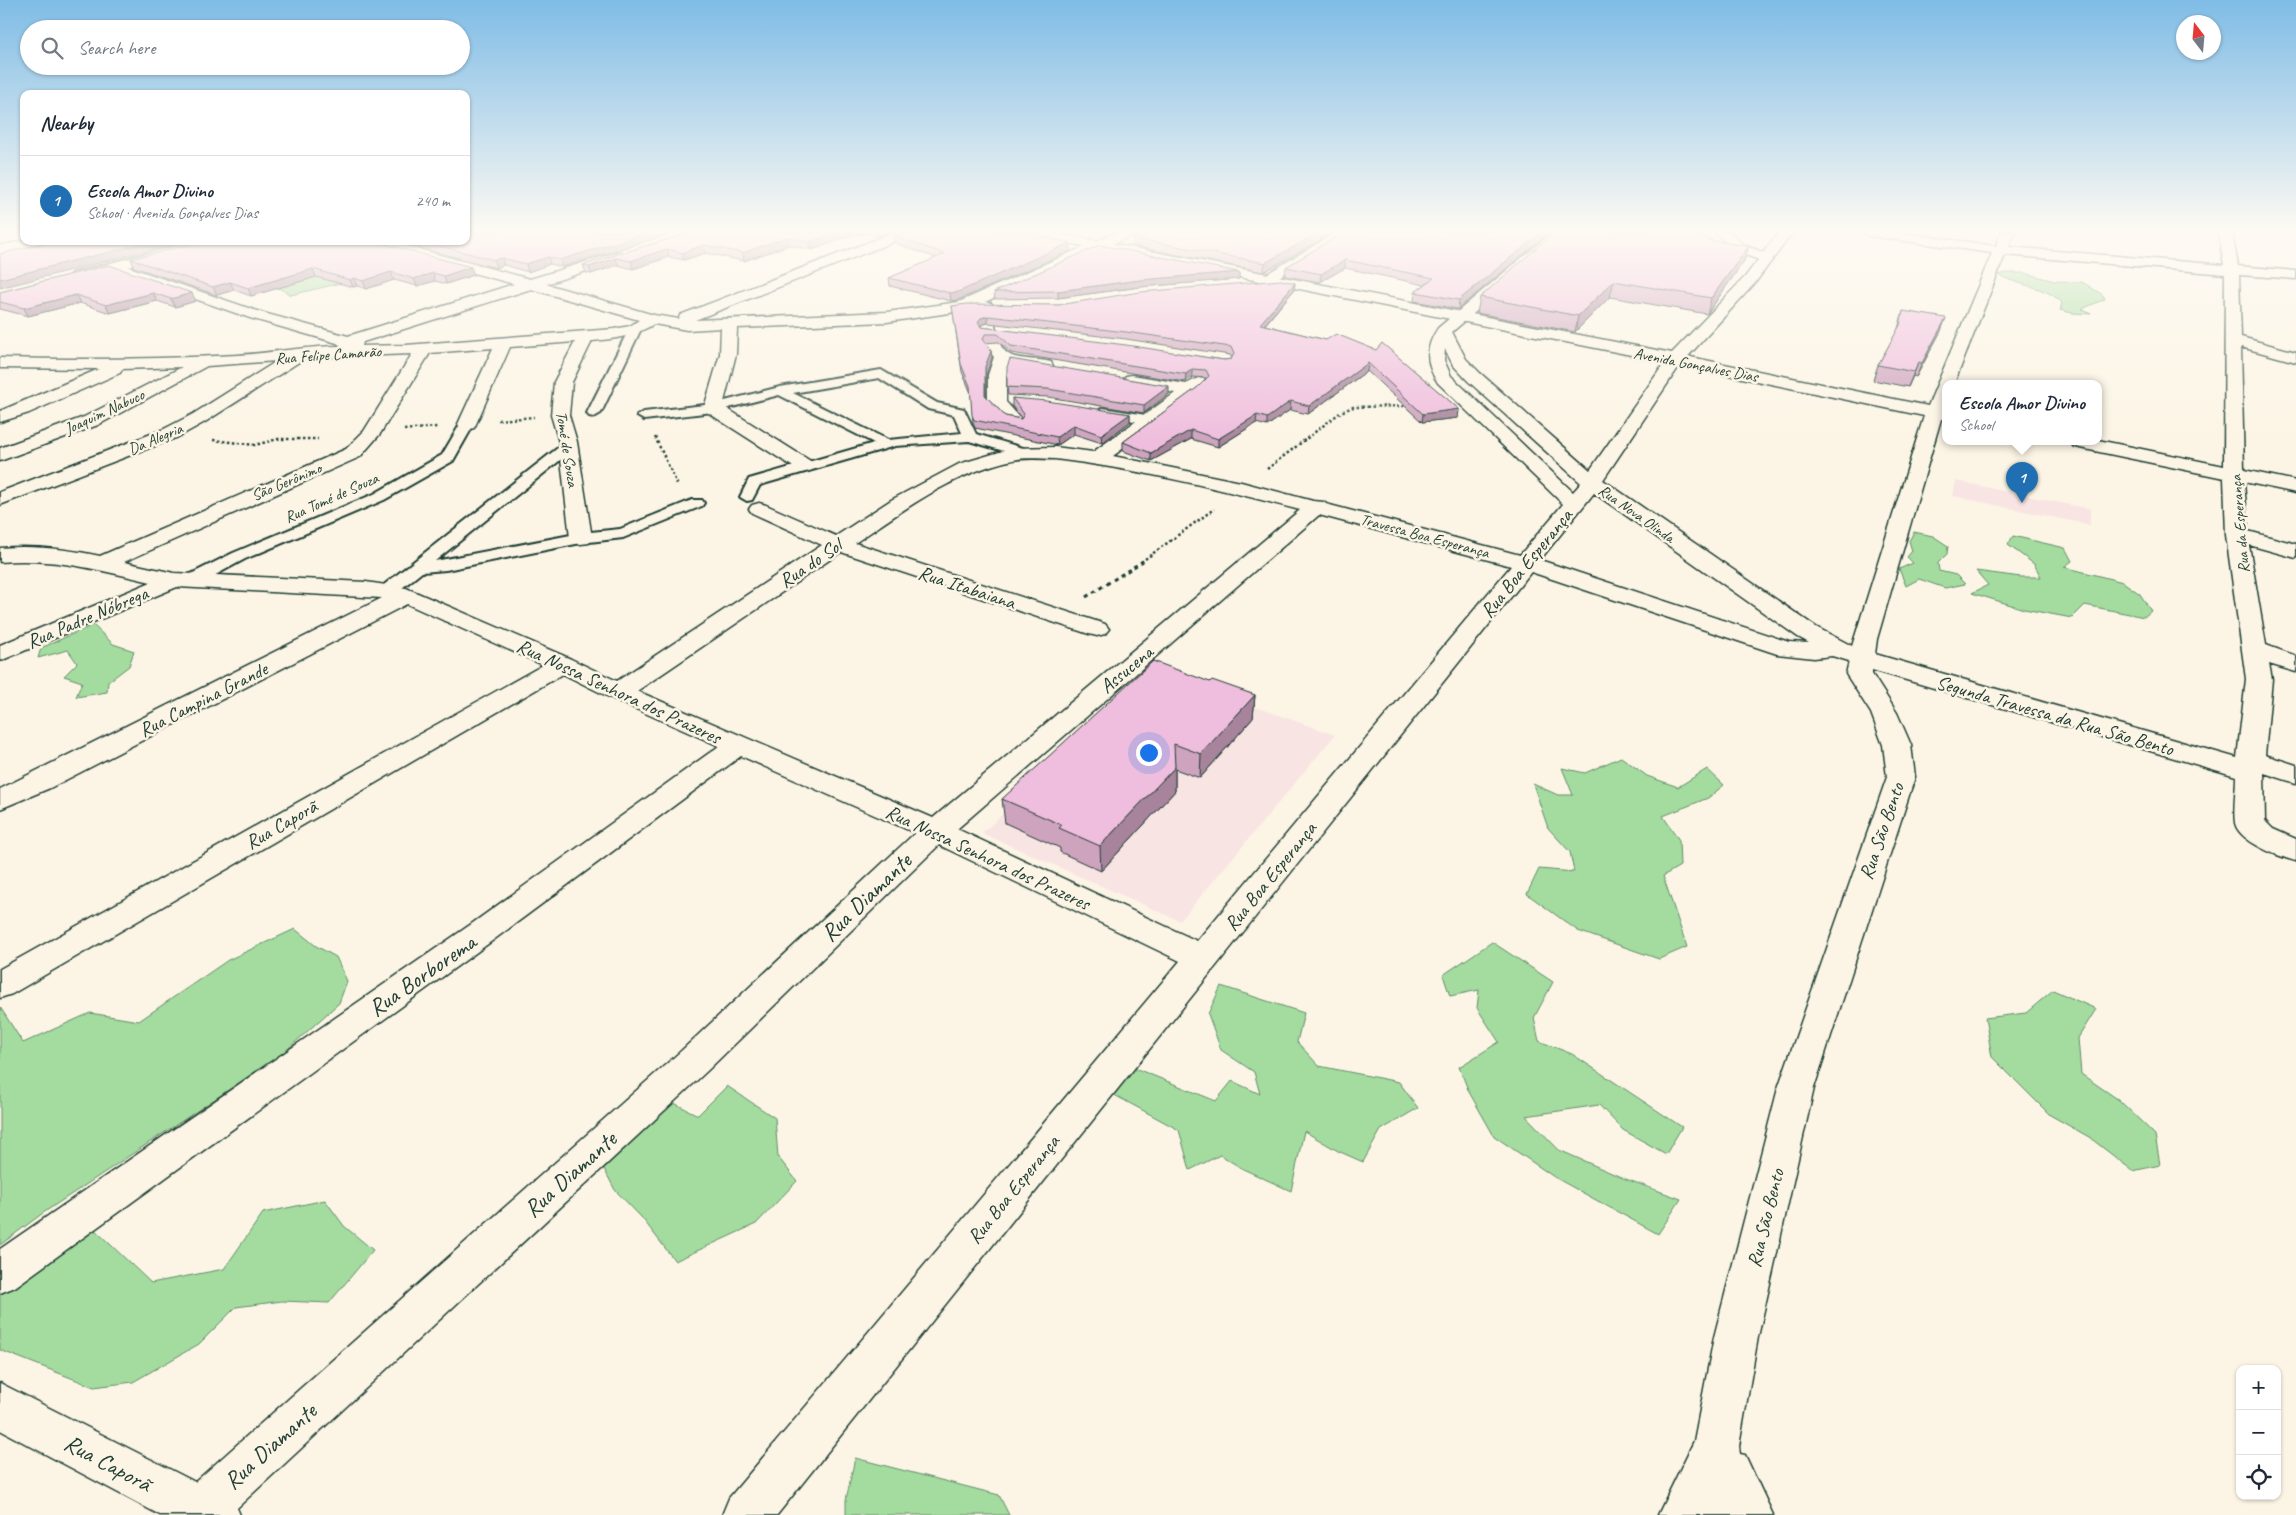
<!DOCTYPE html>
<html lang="en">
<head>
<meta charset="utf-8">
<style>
	:root { --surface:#fff; --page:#f2f2f3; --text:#1f2937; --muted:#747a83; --line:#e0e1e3; --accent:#1f6fb2 }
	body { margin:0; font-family:Caveat,sans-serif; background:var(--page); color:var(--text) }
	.controls { position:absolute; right:15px; bottom:15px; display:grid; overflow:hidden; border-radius:10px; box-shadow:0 1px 4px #0004 }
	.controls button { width:45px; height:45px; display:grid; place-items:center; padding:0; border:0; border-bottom:1px solid var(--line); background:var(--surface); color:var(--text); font:25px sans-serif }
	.compass { position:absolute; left:2176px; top:15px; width:45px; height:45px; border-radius:50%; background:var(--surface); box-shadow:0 1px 4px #0004; rotate:344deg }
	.you { position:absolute; left:1148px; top:752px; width:18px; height:18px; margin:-12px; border:4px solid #fff; border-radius:50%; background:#1a73e8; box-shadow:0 0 0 8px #1a73e833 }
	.badge { display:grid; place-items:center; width:32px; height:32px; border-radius:50%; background:var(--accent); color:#fff; font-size:16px; font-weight:700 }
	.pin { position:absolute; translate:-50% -41px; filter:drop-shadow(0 1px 2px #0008) }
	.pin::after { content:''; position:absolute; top:26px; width:18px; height:15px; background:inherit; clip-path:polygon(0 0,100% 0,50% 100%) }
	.popup { position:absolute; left:1942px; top:380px; width:160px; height:65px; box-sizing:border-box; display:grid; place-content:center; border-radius:10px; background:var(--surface); filter:drop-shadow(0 1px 4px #0005); font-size:16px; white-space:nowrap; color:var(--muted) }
	.popup b { font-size:19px; color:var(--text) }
	.popup::after { content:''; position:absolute; left:50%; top:100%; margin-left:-10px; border:10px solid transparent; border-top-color:var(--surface) }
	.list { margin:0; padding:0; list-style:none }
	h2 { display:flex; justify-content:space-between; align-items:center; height:65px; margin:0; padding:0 20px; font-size:21px }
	h2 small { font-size:16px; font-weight:400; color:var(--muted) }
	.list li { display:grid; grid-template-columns:32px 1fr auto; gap:15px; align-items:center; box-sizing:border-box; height:90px; padding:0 20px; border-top:1px solid var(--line) }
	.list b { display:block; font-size:19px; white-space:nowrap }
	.list p { margin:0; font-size:16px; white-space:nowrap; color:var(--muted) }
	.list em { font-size:16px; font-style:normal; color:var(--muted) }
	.icon { flex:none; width:28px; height:28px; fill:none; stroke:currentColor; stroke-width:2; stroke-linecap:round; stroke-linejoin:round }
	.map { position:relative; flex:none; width:2296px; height:1515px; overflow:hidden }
	.search { position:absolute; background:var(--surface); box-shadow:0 1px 4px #0004; left:20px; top:20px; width:450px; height:55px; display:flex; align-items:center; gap:12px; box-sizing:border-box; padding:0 18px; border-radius:28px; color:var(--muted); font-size:19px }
	.panel { position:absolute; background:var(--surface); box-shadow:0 1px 4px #0004; left:20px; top:90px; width:450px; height:155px; border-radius:10px }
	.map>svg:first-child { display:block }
	.built { fill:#f8e4e3 }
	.green { fill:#a4db9f; stroke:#628c6a }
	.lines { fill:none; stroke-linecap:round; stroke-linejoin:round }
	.lane-casing { stroke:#1f3d34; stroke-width:4 }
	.street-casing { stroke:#1f3d34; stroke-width:3 }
	.secondary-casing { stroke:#1f3d34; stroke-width:3 }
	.path-far1 { stroke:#1f3d34; stroke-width:2.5; stroke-dasharray:2.5 2.5; stroke-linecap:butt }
	.path { stroke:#1f3d34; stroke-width:3; stroke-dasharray:4 4; stroke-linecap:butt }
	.lane { fill:#fcf5e5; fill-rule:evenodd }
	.street { fill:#fcf5e5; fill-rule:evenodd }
	.secondary { fill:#fcf5e5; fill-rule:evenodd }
	.wall { fill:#cea3be; stroke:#1f3d34; fill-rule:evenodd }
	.shaded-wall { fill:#a7849b; stroke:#1f3d34 }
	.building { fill:#efbddd; stroke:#1f3d34; fill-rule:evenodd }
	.labels { text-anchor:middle; stroke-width:5; stroke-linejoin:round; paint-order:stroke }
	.far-street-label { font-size:16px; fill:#1f3d34; stroke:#fcf5e5 }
	.street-label { font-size:20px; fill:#1f3d34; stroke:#fcf5e5 }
	.near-street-label { font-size:24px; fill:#1f3d34; stroke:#fcf5e5 }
</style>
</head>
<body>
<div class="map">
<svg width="2296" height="1515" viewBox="0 0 2296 1515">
	<rect width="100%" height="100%" fill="#fcf5e5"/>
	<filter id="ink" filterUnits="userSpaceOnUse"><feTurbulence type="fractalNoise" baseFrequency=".02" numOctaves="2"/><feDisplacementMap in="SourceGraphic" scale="10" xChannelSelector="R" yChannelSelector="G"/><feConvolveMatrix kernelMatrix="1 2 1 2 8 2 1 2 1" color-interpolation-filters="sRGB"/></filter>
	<g filter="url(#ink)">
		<!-- built -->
		<path class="built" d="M1956 481 2090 509V525L1953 496Z
			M1156 672 1335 735 1180 921 982 833Z"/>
		<!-- green -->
		<path class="green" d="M2006 273H2025L2054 281 2082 282 2103 295 2105 299 2082 309 2091 314 2072 313 2060 310 2062 303C2045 285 2020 287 1999 275Z
			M313 274 341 283 291 295 265 280Z
			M1914 532 1933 536 1948 546 1947 554 1938 563 1939 571 1956 575 1965 584 1945 588 1919 579 1906 586 1899 569 1913 563 1907 557 1912 551 1909 541Z
			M2013 536 2065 548 2072 561 2064 567 2123 582 2140 594 2151 611 2144 617 2085 605 2072 618 2024 609 1972 593 1988 585 1976 571 2021 577H2041L2034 564 2008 545Z
			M93 625 113 644 134 651 129 666 108 682 107 692 76 697 82 682 64 676 77 663 68 650 38 658 41 648Z
			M1621 757 1647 776 1678 787 1707 769 1724 785 1708 798 1663 816 1679 840 1680 866 1663 876 1687 947 1659 959 1578 931 1527 894 1539 869 1574 872 1570 852 1548 828 1533 784 1558 795H1573L1562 768 1585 773Z
			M295 929 316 946 336 957 347 981 339 1003 280 1056 43 1213 0 1245V1007L23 1043 90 1013 139 1021 228 960Z
			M1492 942 1553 982 1534 1018 1539 1041 1572 1054 1682 1127 1666 1154 1623 1130 1599 1105 1526 1116 1559 1150 1623 1178 1681 1199 1658 1234 1554 1177 1494 1136 1469 1092 1459 1067 1499 1042 1477 1008 1479 990 1450 996 1443 975Z
			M1221 986 1304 1013 1297 1042 1319 1066 1399 1082 1418 1108 1381 1130 1363 1162 1338 1151 1304 1131 1291 1191 1243 1169 1220 1155 1190 1170 1179 1130 1107 1091 1132 1067 1216 1101 1232 1081 1260 1094 1254 1072 1221 1050 1208 1014Z
			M2053 990 2096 1009 2078 1038 2081 1074 2119 1100 2155 1135 2160 1165 2133 1171 2089 1137 2050 1115 1992 1057 1985 1018 2026 1013Z
			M727 1086 775 1118 778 1157 797 1181 756 1224 675 1261 642 1218 615 1190 602 1165 672 1102 698 1115Z
			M325 1200 344 1226 373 1250 329 1303 282 1301 236 1307 199 1344 133 1382 94 1387 0 1350V1290L92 1227 151 1283 224 1269 263 1213Z
			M855 1458 999 1495 1009 1515H846V1500Z"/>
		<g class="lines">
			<!-- lane casing -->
			<g class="lane-casing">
				<path id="lane" d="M635 326 641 329 601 413 594 417 589 416 587 413 629 329Z
					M881 370 937 403 964 409 976 434 1033 451 1035 454 1028 458 969 441 895 446 760 485 752 500 747 501 740 497 749 479 874 443 779 395 713 412 644 420 637 416 644 412 713 404 780 387ZM879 378 928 409 954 415 962 433 888 440 793 393Z
					M1103 408 1152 416 1159 420 1152 424 1098 415 1096 412Z
					M467 420 474 424 453 461 384 500 245 559 197 585H185L183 581 185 577 233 553 374 494 442 455 462 421Z
					M569 442 576 446 574 449 435 561 581 533 620 529 692 500H702L704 503 702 506 623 538 581 543 446 570 422 572 392 596H380L378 592 380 588 564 443Z"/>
			</g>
			<!-- street casing -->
			<g class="street-casing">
				<path id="street" d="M24 232V239L0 244V236Z
					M895 232H913L911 235 695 320 887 312 959 302 1117 232H1135L1133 235 985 302 991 303 994 306C995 322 994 348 1012 356 1023 360 1039 359 1051 362L1053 366 1051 370 1045 371 1009 365 1006 375V402L1023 421 1021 425C1006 429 996 414 988 403V375L994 357 981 341 980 304 963 311 887 322 737 328 736 354 723 406 812 462 815 466 812 470 805 472 798 470 707 412 704 408 720 354 721 328 687 330 654 324C635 336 615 339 592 341L572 382 569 415 577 442 592 538 589 543 581 544 573 543 570 538 559 442 551 415 554 382 575 342 510 347 476 424 474 428 467 430 460 428 458 424 493 348 430 353 380 434 360 457 124 562 174 573 366 582 406 588 571 659 617 681 822 545 752 513 749 509 752 505 759 503 766 505 836 536 891 500 959 464 1013 448 1055 447 1093 452 1175 393 1126 384 1123 380 1126 376 1132 375 1186 384 1198 378 1204 379 1207 383 1196 394 1113 456 1241 482 1313 501 1324 502 1326 504 1520 555 1563 504 1438 383C1425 364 1425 347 1438 328L1553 232H1568L1452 332 1466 359 1480 373 1590 470 1670 355 1676 354 1928 406 1992 253 1869 236 1862 232H1896L1996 246 2001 232H2015L2009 247 2224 265 2218 232H2232L2238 266 2296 271V279L2239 275 2241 337 2296 352V362L2241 347 2244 470 2296 481V493L2244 482 2248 531 2296 544V558L2249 545 2266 645 2296 656V672L2269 664 2272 679 2265 755 2296 765V783L2264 773 2265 821 2273 829 2296 839V861C2280 857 2239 842 2235 823 2233 809 2236 791 2236 776L1872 670V674L1897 713 1911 745 1915 777 1814 1088 1758 1337 1739 1446 1740 1454 1745 1455 1773 1515H1658L1694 1441 1714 1337 1778 1088 1887 777 1883 745 1871 713 1846 674 1849 661 1832 656 1814 658 1777 654 1531 572 777 1515H722L729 1498 1180 961 939 845 707 1071 237 1508 240 1515H160L0 1430V1383L195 1482 681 1051 915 833 741 756 492 941 15 1287 0 1293V1249L470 925 719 746 609 697 563 674 12 994 0 998V969L543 665 407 604 50 788 0 809V789L382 598 177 587 0 661V645L151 582C100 570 52 557 0 562V548C34 545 67 549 100 556L346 449 364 431 412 354 301 358 299 362 205 422 178 437 0 505V492L164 429 193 414 277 361 207 366 98 425 0 461V448L84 417 182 367 122 369 120 373 29 413 0 422V411L99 369 0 368V358C79 360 158 359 238 355 272 353 306 346 341 346L337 343 250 318 109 269 107 266 114 262 260 312 348 336 514 284 366 244 364 241H387L530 279 619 252 624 253 626 256 624 259 546 284 654 315 679 319 680 315ZM2005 255 2225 274 2224 466 2098 440V442H2071L2073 446 2080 448 2224 478 2226 535 2246 679 2237 758 1875 654 1877 639 1941 419 1946 420V384H1954ZM531 289 639 320 630 326 614 329 406 345 362 346 363 342ZM1445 349 1453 365 1468 381 1581 483 1573 492 1451 376 1444 360ZM1680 365 1924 416 1852 646 1816 627 1603 480ZM1055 459C1138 469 1220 489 1300 510L933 818 637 691 841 552 1089 634 1097 636 1105 634 1109 629 1105 624 855 543C903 510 955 472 1013 460 1026 457 1042 459 1055 459ZM1594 493 1798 637 1809 643 1789 642 1540 560ZM1319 515 1511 566 1197 941 957 829Z
					M1337 232H1353L1272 281H1262L1260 278Z
					M1715 232H1730L1744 245 1770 255 1772 258 1765 262 1734 251Z"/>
			</g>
			<!-- secondary casing -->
			<g class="secondary-casing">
				<path id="secondary" d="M1026 232H1052L1672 353 1745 277 1779 232H1793L1755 283 1682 363 1676 364 1033 236Z
					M196 241H220L218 244 77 280 70 276 72 273Z"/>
			</g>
			<!-- path-far1 -->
			<path class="path-far1" d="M498 420 534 417
				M404 430 437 427
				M655 437 678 486
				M213 440 255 445 278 439H318
				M1267 469 1341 412 1353 407 1408 406
				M1141 562 1214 509"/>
			<!-- path -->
			<path class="path" d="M1086 597 1143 561"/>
			<!-- lane -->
			<use href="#lane" class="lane"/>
			<!-- street -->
			<use href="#street" class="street"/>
			<!-- secondary -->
			<use href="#secondary" class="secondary"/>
		</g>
		<!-- wall -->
		<path class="wall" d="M469 232H676L562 267 550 264 528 272 504 265 496 268 395 241H466Z
			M691 232H890L877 237 866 233 860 235 854 234 812 250 789 245 744 261 705 253 684 260 669 257 633 269 618 265 591 274 586 273 583 265Z
			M1145 232H1334L1264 272 1133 246V238Z
			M1345 232H1550L1458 309 1414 301 1415 292 1425 285 1345 268 1320 282 1285 276 1286 267Z
			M894 236 1071 251 958 300 951 301 890 286 889 278 936 258 895 243Z
			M1710 238V241L1749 246 1744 261 1707 314 1610 297 1575 332 1477 313 1480 297Z
			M131 259 474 275 446 284 435 281 417 286 394 280 366 289 357 286 353 287 316 277 251 296 234 290 217 295 134 267Z
			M109 265 196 301 175 307 157 301 110 313 80 303 28 316 0 309V292Z
			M1239 272V279L1140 287 1058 298 995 299 994 292Z
			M1295 283 1294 290 1265 325 1326 340 1459 409 1458 418 1422 422 1367 371 1308 414 1290 410 1267 426 1256 423 1218 447 1191 439 1151 461 1123 451V442L1198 387 1206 379V378L1192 377 1185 382 1011 353 999 342 985 343 991 351 992 358 986 375V396L1005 416 1021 419V418L1012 406V398L1130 414V422L1102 443 1074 434 1058 445 975 428 973 423 971 393 962 372 952 306 1058 305ZM988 323 1126 339 1230 355 1232 358 1231 359 1224 360 981 327V325Z
			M1903 311 1941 331 1916 377 1913 376 1908 387 1873 380 1878 365 1897 332Z
			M1007 387 1169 394 1144 413 1048 397 1008 395Z
			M1210 682 1255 695 1253 718 1200 778 1175 769V791L1101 871 1060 852V848L1005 823 1002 799Z"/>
		<!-- shaded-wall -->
		<path class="shaded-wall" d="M650 232H676L562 267 560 260Z
			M839 232H854V234L812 250 810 242Z
			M859 232H866V233L860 235Z
			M877 232H890L877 237Z
			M1320 232H1334L1264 272 1265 263Z
			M1542 232H1550L1458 309 1459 300Z
			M787 237 789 245 744 261 743 253Z
			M154 241H187L0 288V279Z
			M1070 243 1071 251 958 300 951 301 950 293Z
			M703 245 705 253 684 260 682 253Z
			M1749 246 1744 261 1707 314 1711 298Z
			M667 249 669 257 633 269 631 261Z
			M548 257 550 264 528 272 526 264Z
			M502 258 504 265 496 268 494 260Z
			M616 258 618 265 591 274 589 267Z
			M1345 260V268L1320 282 1321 274Z
			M471 267 474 275 446 284 444 276Z
			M313 269 316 277 251 296 248 288Z
			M391 272 394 280 366 289 363 281Z
			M1239 272V279L1140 287 1058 298V291L1140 280Z
			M433 273 435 281 417 286 414 279Z
			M354 278 357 286 353 287 350 280Z
			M1614 281 1610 297 1575 332 1578 316Z
			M230 282 234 290 217 295 213 287Z
			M1295 283 1294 290 1259 331 1260 324Z
			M153 293 157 301 110 313 106 305Z
			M192 293 196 301 175 307 171 299Z
			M76 295 80 303 28 316 24 308Z
			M988 316V323L981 325 978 329V321L981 318Z
			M1946 318 1941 331 1916 377 1922 363Z
			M991 351 992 358 986 375V403L985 367Z
			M1919 362 1913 376 1908 387 1914 372Z
			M1368 363 1367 371 1308 414 1309 406Z
			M1192 369V377L1185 382 1186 374Z
			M1169 386V394L1144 413V405Z
			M1291 401 1290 410 1267 426V418Z
			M1459 409 1458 418 1422 422 1423 414Z
			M1130 414V422L1102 443 1101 435Z
			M1257 415 1256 423 1218 447V439Z
			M1074 425V434L1058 445 1057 437Z
			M1191 430V439L1151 461V453Z
			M1255 695 1253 718 1200 778 1201 754Z
			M1175 767V791L1101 871 1100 846Z"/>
		<!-- building -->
		<path class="building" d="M466 232H650L560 260 548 257 526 264 502 258 494 260 421 241H466Z
			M691 232H839L810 242 787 237 743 253 703 245 682 253 667 249 631 261 616 258 589 267 583 265Z
			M905 232H1023L1070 243 958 292 950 293 889 278 945 254 894 236Z
			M1145 232H1320L1265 263 1133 238Z
			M1344 232H1542L1459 300 1415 292 1434 278 1345 260 1321 274 1286 267Z
			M1555 232H1670L1710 238 1708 240 1749 246 1711 298 1614 281 1578 316 1480 297Z
			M53 241H154L0 279V254Z
			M204 241H373L471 267 444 276 433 273 414 279 391 272 363 281 354 278 350 280 313 269 248 288 230 282 213 287 131 259Z
			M1100 245 1239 272 1140 280 1058 291 994 292Z
			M109 265 192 293 171 299 153 293 106 305 76 295 24 308 0 302V292Z
			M1281 280 1295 283 1260 324 1326 340 1336 334 1376 350 1382 343 1459 409 1423 414 1368 363 1309 406 1291 401 1267 418 1257 415 1218 439 1191 430 1151 453 1123 442 1198 387 1209 376 1206 370 1192 369 1186 374 1011 346 998 334H985L983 339 991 351 985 367V395L1005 416 1021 419 1024 414 1012 398 1047 401 1130 414 1101 435 1074 425 1057 437 974 420 972 415 970 386 961 364 952 306 967 304 1058 305 1140 292ZM988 316 1126 332 1231 347 1234 354 1231 359 1224 360 1126 345 981 327 978 321 981 318Z
			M1903 311 1946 318 1922 363 1919 362 1914 372 1878 365 1900 325Z
			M1010 359 1169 386 1144 405 1048 389 1007 387V367Z
			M1153 661 1210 682 1212 680 1255 695 1201 754 1174 744 1175 767 1100 846 1059 828 1062 825 1002 799Z"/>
	</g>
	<!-- sky -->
	<linearGradient id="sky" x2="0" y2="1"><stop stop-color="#7fbce6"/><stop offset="0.52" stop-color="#fefaf3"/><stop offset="1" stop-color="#fefaf3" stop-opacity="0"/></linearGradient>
	<rect width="2296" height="444" fill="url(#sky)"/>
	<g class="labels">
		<!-- far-street labels -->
		<g class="far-street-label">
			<text transform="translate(328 354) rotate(-4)" y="6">Rua Felipe Camarão</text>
			<text transform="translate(1696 364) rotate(11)" y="6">Avenida Gonçalves Dias</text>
			<text transform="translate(104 411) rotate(-25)" y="6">Joaquim Nabuco</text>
			<text transform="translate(155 438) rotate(-23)" y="6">Da Alegria</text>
			<text transform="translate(568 449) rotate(81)" y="6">Tomé de Souza</text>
			<text transform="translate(286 481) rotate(-23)" y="6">São Gerônimo</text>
			<text transform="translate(331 497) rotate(-24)" y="6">Rua Tomé de Souza</text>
			<text transform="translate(1637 513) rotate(35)" y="6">Rua Nova Olinda</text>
			<text transform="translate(2239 524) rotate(-95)" y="6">Rua da Esperança</text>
			<text transform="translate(1425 535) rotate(15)" y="6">Travessa Boa Esperança</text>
		</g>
		<!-- street labels -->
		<g class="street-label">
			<text transform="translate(810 563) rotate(-34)" y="7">Rua do Sol</text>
			<text transform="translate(1526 563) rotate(-51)" y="7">Rua Boa Esperança</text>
			<text transform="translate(967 587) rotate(18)" y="7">Rua Itabaiana</text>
			<text transform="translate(87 617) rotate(-23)" y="7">Rua Padre Nóbrega</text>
			<text transform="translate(1126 669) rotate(-40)" y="7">Assucena</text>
			<text transform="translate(619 691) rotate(25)" y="7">Rua Nossa Senhora dos Prazeres</text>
			<text transform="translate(203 699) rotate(-27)" y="7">Rua Campina Grande</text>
			<text transform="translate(2055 715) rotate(16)" y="7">Segunda Travessa da Rua São Bento</text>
			<text transform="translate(281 824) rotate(-30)" y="7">Rua Caporã</text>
			<text transform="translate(1881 831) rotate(-71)" y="7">Rua São Bento</text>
			<text transform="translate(988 857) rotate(25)" y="7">Rua Nossa Senhora dos Prazeres</text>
			<text transform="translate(1270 876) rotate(-51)" y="7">Rua Boa Esperança</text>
			<text transform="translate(1013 1189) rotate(-51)" y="7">Rua Boa Esperança</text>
			<text transform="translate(1765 1218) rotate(-76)" y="7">Rua São Bento</text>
		</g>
		<!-- near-street labels -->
		<g class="near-street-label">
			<text transform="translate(866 897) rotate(-44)" y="8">Rua Diamante</text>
			<text transform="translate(422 975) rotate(-35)" y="8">Rua Borborema</text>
			<text transform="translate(570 1174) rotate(-42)" y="8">Rua Diamante</text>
			<text transform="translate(270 1446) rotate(-42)" y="8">Rua Diamante</text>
			<text transform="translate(108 1463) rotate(28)" y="8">Rua Caporã</text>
		</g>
	</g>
</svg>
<div class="controls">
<button>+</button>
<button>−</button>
<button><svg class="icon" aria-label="locate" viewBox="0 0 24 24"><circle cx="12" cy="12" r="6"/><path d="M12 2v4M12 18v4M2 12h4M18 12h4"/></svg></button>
</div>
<svg class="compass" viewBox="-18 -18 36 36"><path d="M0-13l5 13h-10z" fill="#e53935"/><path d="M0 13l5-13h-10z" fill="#747a83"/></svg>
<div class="you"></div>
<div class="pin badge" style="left:2022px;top:503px">1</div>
<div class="popup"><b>Escola Amor Divino</b>School</div>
<div class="search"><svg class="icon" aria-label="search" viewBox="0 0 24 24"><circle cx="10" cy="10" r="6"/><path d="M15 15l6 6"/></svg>Search here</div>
<section class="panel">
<h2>Nearby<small></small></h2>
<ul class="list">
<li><span class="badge">1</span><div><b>Escola Amor Divino</b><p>School · Avenida Gonçalves Dias</p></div><em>240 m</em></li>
</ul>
</section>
</div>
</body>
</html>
